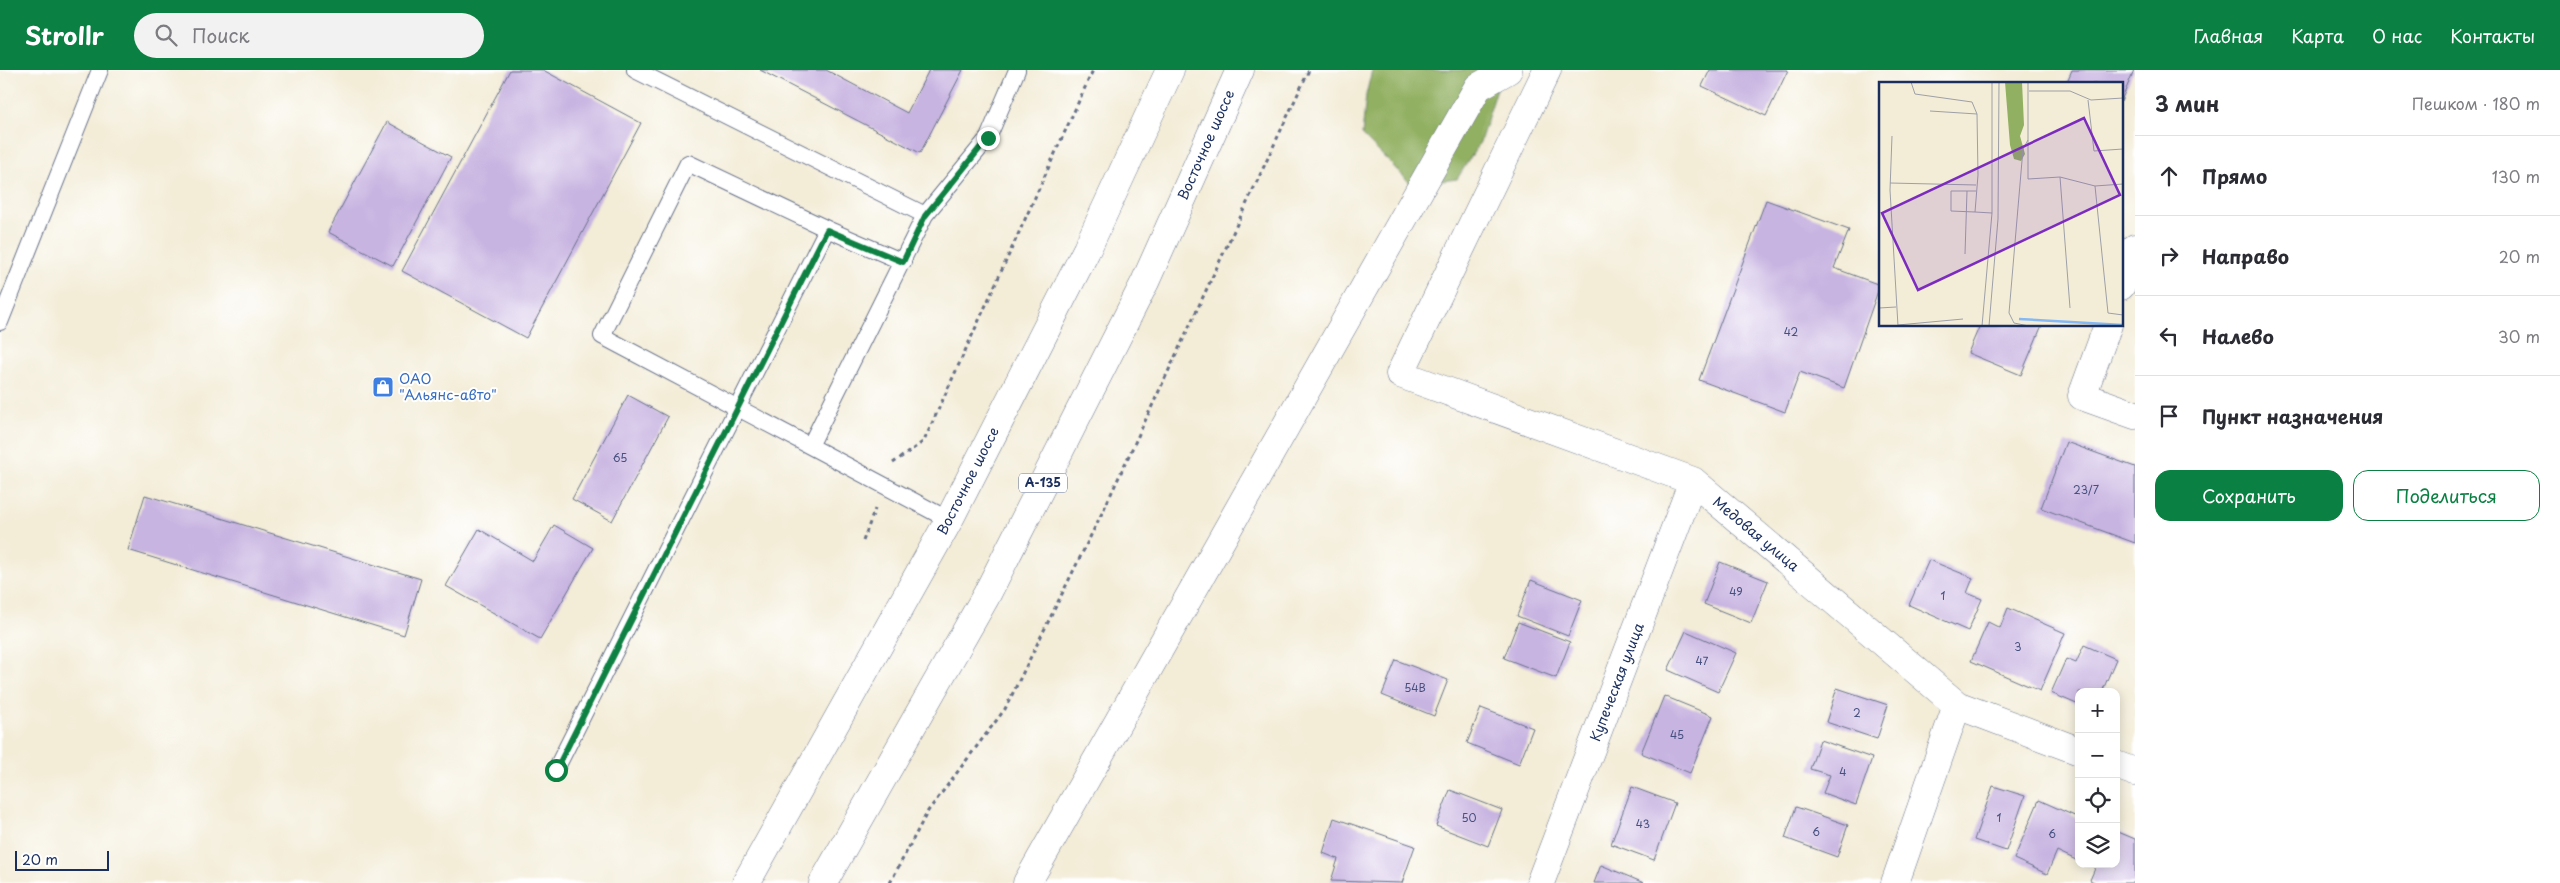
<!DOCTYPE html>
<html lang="ru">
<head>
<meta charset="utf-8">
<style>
	:root { --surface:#fff; --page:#f2f2f3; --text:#2b2b33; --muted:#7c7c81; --line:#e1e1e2; --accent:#0b8043 }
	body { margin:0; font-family:"Playpen Sans",sans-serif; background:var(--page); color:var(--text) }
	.controls { position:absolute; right:15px; bottom:15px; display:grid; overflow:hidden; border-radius:10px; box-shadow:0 2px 12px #0003 }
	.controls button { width:45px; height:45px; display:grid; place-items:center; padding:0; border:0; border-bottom:1px solid var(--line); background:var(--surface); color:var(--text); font:25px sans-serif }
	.scale { position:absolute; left:15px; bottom:12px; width:94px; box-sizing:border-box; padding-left:5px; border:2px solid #1b2f5e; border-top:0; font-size:14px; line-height:18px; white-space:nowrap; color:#1b2f5e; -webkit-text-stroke:4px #fff; paint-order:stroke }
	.stop { position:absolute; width:15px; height:15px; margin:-11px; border:4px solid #0b8043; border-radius:50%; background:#fff }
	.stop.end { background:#0b8043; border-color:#fff; box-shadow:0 1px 5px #0008 }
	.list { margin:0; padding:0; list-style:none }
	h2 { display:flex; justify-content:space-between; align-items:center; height:65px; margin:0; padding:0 20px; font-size:21px }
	h2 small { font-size:16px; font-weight:400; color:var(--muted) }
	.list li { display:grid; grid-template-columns:32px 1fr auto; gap:15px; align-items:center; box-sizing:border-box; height:80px; padding:0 20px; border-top:1px solid var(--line) }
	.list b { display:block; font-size:19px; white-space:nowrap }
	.list em { font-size:16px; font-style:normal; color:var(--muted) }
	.actions { display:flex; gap:10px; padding:15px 20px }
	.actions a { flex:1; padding:11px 0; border:1px solid var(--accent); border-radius:15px; text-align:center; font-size:18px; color:var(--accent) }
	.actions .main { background:var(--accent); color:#fff }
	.icon { flex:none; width:28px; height:28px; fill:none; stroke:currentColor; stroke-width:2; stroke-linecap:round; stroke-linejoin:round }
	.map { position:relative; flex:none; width:2135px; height:813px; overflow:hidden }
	header { display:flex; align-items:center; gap:30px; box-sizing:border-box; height:70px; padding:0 25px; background:var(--accent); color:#fff }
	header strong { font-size:24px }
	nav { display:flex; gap:28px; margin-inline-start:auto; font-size:18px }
	.search { width:350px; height:45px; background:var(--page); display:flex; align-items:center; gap:12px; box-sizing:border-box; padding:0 18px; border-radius:28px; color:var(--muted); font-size:19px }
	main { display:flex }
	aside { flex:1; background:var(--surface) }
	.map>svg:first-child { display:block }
	.forest { fill:#92b062; stroke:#567060 }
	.building { fill:#c8b4e1 }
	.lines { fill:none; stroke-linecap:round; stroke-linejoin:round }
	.lane-casing { stroke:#677188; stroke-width:18 }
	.street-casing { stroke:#677188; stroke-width:29 }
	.highway-casing { stroke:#677188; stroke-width:29 }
	.path { stroke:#677188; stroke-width:3; stroke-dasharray:4 4; stroke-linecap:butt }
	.lane { stroke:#fff; stroke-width:16 }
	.street { stroke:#fff; stroke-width:28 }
	.highway { stroke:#fff; stroke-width:28 }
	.route { stroke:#0b8043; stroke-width:6 }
	.labels { text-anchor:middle; stroke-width:4; stroke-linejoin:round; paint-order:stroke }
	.number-label { font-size:11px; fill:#46507f }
	.shield { fill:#fff; stroke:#5f6d8e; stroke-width:1 }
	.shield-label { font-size:12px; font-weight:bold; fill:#1b2f5e }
	.street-label { font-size:14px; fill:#1b2f5e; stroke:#fff }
	.shop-label { font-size:14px; fill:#366cbe; stroke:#fff; text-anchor:start }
	.inset-river { fill:none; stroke:#86b9f3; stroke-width:2.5 }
	.inset-road { fill:none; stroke:#9da0a7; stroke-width:1 }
	.view { fill:#7b2cbf; fill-opacity:0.15; stroke:#7b2cbf; stroke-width:2.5 }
	.inset-edge { fill:none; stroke:#1b2f5e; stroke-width:2.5 }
</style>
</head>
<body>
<header>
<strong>Strollr</strong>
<div class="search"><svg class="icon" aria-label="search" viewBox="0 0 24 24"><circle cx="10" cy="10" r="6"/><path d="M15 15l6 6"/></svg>Поиск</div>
<nav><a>Главная</a><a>Карта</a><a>О нас</a><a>Контакты</a></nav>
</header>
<main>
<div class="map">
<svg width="2135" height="813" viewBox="0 0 2135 813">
	<rect width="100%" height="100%" fill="#fff"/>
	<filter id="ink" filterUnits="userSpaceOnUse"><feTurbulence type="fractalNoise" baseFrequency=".02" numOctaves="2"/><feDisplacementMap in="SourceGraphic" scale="10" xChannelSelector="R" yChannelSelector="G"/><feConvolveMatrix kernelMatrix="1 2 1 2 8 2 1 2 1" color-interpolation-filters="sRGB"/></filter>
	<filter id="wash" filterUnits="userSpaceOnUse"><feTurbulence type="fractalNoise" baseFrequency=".0096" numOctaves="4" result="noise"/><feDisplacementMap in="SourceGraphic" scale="20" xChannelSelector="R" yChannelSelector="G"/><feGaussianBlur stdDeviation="1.12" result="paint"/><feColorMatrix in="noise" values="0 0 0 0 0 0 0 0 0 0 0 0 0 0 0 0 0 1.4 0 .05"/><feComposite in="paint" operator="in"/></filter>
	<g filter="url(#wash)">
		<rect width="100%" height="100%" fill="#f3ecd7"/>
		<!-- forest -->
		<path class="forest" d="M1372 0H1503L1480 72 1457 109 1412 115 1362 65 1366 25Z"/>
		<g id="blocks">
			<!-- building -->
			<path class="building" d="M510 0H543L641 53 526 268 402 201Z
				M760 0H826L907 43 929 0H963L920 83Z
				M1710 0H1788L1766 46 1702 16Z
				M2072 0H2134L2121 31V14H2066Z
				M387 52 451 87 393 196 328 162Z
				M1766 130 1849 160 1834 198 1880 215 1844 318 1800 302 1785 342 1699 310Z
				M1980 255H2042L2021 305 1968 283Z
				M628 325 668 347 612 451 572 429Z
				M2066 372 2135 397V473L2041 438Z
				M145 425 421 509 404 565 128 480Z
				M554 455 593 478 540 569 446 516 479 459 533 491Z
				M1929 490 1973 508 1967 523 1982 529 1968 561 1909 535Z
				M1720 492 1768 511 1751 553 1704 534Z
				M1531 510 1582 530 1568 566 1517 546Z
				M2008 538 2065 563 2040 621 1971 591 1988 552 2000 558Z
				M1518 552 1570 572 1556 608 1504 588Z
				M1686 561 1736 583 1718 622 1668 600Z
				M2084 575 2116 589 2102 622H2079V635L2051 623 2066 589 2076 593Z
				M1396 590 1448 610 1434 646 1382 625Z
				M1837 618 1888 635 1877 669 1826 652Z
				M1664 626 1713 646 1690 703 1641 683Z
				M1481 638 1533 658 1519 694 1467 673Z
				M1820 670 1872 688 1856 735 1823 723 1830 705 1810 699Z
				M1993 716 2025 726 2006 781 1974 770Z
				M1632 717 1675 733 1654 790 1611 774Z
				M1450 720 1502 740 1488 776 1436 756Z
				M2039 730 2079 748V784L2076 790 2057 781 2047 804 2014 789Z
				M1796 737 1848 755 1837 787 1785 768Z
				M1334 748 1415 776 1402 813 1331 811 1338 789 1323 783Z
				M2116 761 2135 769V813H2096L2090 810 2097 794H2116Z
				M1601 795 1644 813H1594Z"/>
		</g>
	</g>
	<g filter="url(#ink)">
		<use href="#blocks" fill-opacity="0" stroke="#677188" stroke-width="1"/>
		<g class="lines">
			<!-- lane casing -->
			<g class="lane-casing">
				<path id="lane" d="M635 0 925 145
					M0 252 100 0
					M810 376 602 266 688 93 827 159
					M949 450 810 376 925 145 988 68 1017 0
					M556 699 827 159 903 192"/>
			</g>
			<!-- street casing -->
			<g class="street-casing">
				<path id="street" d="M1547 0 1400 304 1693 411 1957 635 2079 681
					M2121 216 2135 178
					M2108 255 2082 326 2135 345
					M2116 695 2135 702
					M1027 813 1478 17 1508 0
					M1540 813 1693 411
					M1895 813 1957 635"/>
			</g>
			<!-- highway casing -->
			<g class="highway-casing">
				<path id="highway" d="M746 813 949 450 1087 179 1170 0
					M823 813 986 526 1145 212 1240 0"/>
			</g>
			<!-- path -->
			<path class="path" d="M893 393 924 371 1093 0
				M863 471 875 439
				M890 813 928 741 1005 639 1103 441 1309 0"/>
			<!-- lane -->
			<use href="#lane" class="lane"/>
			<!-- street -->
			<use href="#street" class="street"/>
			<!-- highway -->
			<use href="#highway" class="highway"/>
		</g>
	</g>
	<g class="lines" filter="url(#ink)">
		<!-- route -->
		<path class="route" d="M556 700 827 160 903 192 925 146 988 68"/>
	</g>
	<!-- icons -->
	<defs>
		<g id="shop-square" transform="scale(1.125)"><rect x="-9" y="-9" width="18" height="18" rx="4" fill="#3f7fe0" stroke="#fff"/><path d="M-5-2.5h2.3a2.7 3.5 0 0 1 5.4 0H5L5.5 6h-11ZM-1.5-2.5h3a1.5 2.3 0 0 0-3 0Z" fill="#fff"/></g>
	</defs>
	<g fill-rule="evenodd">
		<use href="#shop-square" x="383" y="317"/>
	</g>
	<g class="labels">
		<!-- number labels -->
		<g class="number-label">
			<text x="1791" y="266">42</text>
			<text x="620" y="392">65</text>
			<text x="2086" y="424">23/7</text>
			<text x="1736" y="526">49</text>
			<text x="1943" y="530">1</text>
			<text x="2018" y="581">3</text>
			<text x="1702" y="595">47</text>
			<text x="1415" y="622">54В</text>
			<text x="1857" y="647">2</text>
			<text x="1677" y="669">45</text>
			<text x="1843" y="706">4</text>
			<text x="1469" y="752">50</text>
			<text x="1999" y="752">1</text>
			<text x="1643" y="758">43</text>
			<text x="1816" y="766">6</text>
			<text x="2052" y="768">6</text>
		</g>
		<!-- shield labels -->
		<rect class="shield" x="1019" y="403.5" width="48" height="19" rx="4"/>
		<g class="shield-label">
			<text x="1043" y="417">А-135</text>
		</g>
		<!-- street labels -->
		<g class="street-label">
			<text transform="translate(1206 75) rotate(-66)" y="5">Восточное шоссе</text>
			<text transform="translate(968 411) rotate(-63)" y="5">Восточное шоссе</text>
			<text transform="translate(1756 464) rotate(40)" y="5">Медовая улица</text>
			<text transform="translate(1617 612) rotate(-69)" y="5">Купеческая улица</text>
		</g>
		<!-- shop labels -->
		<g class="shop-label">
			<text x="399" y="314">ОАО<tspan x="399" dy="16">"Альянс-авто"</tspan></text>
		</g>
	</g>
	<!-- overview -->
	<g transform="translate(1879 12)">
		<rect width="244" height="244" fill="#f3ecd7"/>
		<path d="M126 0H143L145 43 141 54 146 72 142 79 135 77 131 63Z" fill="#92b062"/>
		<path class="inset-river" d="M140 237 244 243"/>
		<path class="inset-road" d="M32 0 36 12 93 20 98 32 99 93 96 130 113 131M149 0V97L181 95 216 104 244 102M150 9H191L212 18 244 16M209 18 215 69 244 67M51 29 98 32M13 54 11 108 19 244M149 58 144 67 130 231 135 241 150 244M181 95 191 226M11 101 97 103M216 104 229 231 244 233M88 109H72V129L96 130M86 172 88 109H97M0 226 17 225M19 243 84 237M103 244 113 131V0M110 244 119 137 120 0"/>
		<path class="view" d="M205 36 241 113 39 208 3 131Z"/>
		<rect width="244" height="244" class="inset-edge"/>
	</g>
</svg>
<div class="controls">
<button>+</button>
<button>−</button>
<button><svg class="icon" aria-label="locate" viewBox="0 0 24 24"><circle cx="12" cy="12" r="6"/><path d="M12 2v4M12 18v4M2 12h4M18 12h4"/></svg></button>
<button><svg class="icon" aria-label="layers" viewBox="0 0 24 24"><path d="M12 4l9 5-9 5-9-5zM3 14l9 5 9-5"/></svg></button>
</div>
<div class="scale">20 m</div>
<div class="stop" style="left:556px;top:700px"></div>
<div class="stop end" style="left:988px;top:68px"></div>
</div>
<aside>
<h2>3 мин<small>Пешком · 180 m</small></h2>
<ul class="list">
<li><svg class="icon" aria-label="ahead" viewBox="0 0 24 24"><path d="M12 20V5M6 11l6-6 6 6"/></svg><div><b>Прямо</b></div><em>130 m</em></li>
<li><svg class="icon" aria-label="right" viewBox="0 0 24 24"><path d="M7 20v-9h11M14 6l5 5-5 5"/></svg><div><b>Направо</b></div><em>20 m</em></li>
<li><svg class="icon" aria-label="left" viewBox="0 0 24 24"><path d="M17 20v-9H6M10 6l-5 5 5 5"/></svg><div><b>Налево</b></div><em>30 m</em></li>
<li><svg class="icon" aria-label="arrive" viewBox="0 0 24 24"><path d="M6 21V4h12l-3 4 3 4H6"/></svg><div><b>Пункт назначения</b></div></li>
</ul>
<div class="actions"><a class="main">Сохранить</a><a>Поделиться</a></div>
</aside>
</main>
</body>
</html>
